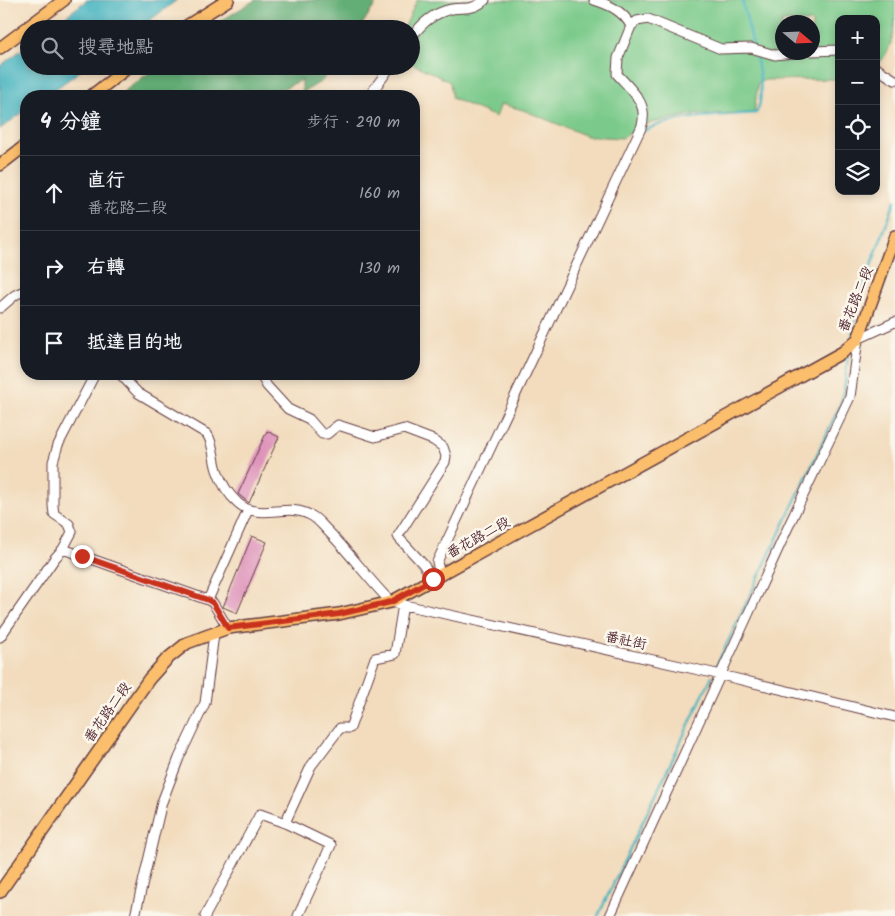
<!DOCTYPE html>
<html lang="zh-TW">
<head>
<meta charset="utf-8">
<style>
	:root { --surface:#171b24; --page:#20242c; --text:#f1f3f6; --muted:#9ea1a6; --line:#363941 }
	body { margin:0; font-family:Kalam,"LXGW WenKai TC",sans-serif; background:var(--page); color:var(--text) }
	.controls { position:absolute; right:15px; top:15px; display:grid; overflow:hidden; border-radius:10px; box-shadow:0 2px 8px #0003 }
	.controls button { width:45px; height:45px; display:grid; place-items:center; padding:0; border:0; border-bottom:1px solid var(--line); background:var(--surface); color:var(--text); font:25px sans-serif }
	.compass { position:absolute; left:775px; top:15px; width:45px; height:45px; border-radius:50%; background:var(--surface); box-shadow:0 2px 8px #0003; rotate:109deg }
	.stop { position:absolute; width:15px; height:15px; margin:-11px; border:4px solid #c8321e; border-radius:50%; background:#fff }
	.stop.end { background:#c8321e; border-color:#fff; box-shadow:0 1px 5px #0008 }
	.list { margin:0; padding:0; list-style:none }
	h2 { display:flex; justify-content:space-between; align-items:center; height:65px; margin:0; padding:0 20px; font-size:21px }
	h2 small { font-size:16px; font-weight:400; color:var(--muted) }
	.list li { display:grid; grid-template-columns:32px 1fr auto; gap:15px; align-items:center; box-sizing:border-box; height:75px; padding:0 20px; border-top:1px solid var(--line) }
	.list b { display:block; font-size:19px; white-space:nowrap }
	.list p { margin:0; font-size:16px; white-space:nowrap; color:var(--muted) }
	.list em { font-size:16px; font-style:normal; color:var(--muted) }
	.icon { flex:none; width:28px; height:28px; fill:none; stroke:currentColor; stroke-width:2; stroke-linecap:round; stroke-linejoin:round }
	.map { position:relative; flex:none; width:895px; height:916px; overflow:hidden }
	.search { position:absolute; background:var(--surface); box-shadow:0 2px 8px #0003; left:20px; top:20px; width:400px; height:55px; display:flex; align-items:center; gap:12px; box-sizing:border-box; padding:0 18px; border-radius:28px; color:var(--muted); font-size:19px }
	.panel { position:absolute; background:var(--surface); box-shadow:0 2px 8px #0003; left:20px; top:90px; width:400px; height:290px; border-radius:20px }
	.map>svg:first-child { display:block }
	.green { fill:#7bca8b; stroke:#62745b; fill-rule:evenodd }
	.forest { fill:#64ae77; stroke:#576651 }
	.water { fill:#43b2bf; stroke:#466875 }
	.lines { fill:none; stroke-linecap:round; stroke-linejoin:round }
	.stream { stroke:#43b2bf; stroke-width:2.5 }
	.building { fill:#de93ba }
	.minor-casing { stroke:#633b41; stroke-width:11 }
	.major-casing { stroke:#633b41; stroke-width:14 }
	.minor { stroke:#fff; stroke-width:9 }
	.major { stroke:#fabe6d; stroke-width:11 }
	.route { stroke:#c8321e; stroke-width:6 }
	.labels { text-anchor:middle; stroke-width:5; stroke-linejoin:round; paint-order:stroke }
	.street-label { font-size:14px; fill:#4a1f2b; stroke:#fbf7ec }
</style>
</head>
<body>
<div class="map">
<svg width="895" height="916" viewBox="0 0 895 916">
	<rect width="100%" height="100%" fill="#fbf7ec"/>
	<filter id="ink" filterUnits="userSpaceOnUse"><feTurbulence type="fractalNoise" baseFrequency=".02" numOctaves="2"/><feDisplacementMap in="SourceGraphic" scale="10" xChannelSelector="R" yChannelSelector="G"/><feConvolveMatrix kernelMatrix="1 2 1 2 8 2 1 2 1" color-interpolation-filters="sRGB"/></filter>
	<filter id="wash" filterUnits="userSpaceOnUse"><feTurbulence type="fractalNoise" baseFrequency=".0096" numOctaves="4" result="noise"/><feDisplacementMap in="SourceGraphic" scale="20" xChannelSelector="R" yChannelSelector="G"/><feGaussianBlur stdDeviation="1.12" result="paint"/><feColorMatrix in="noise" values="0 0 0 0 0 0 0 0 0 0 0 0 0 0 0 0 0 1.4 0 .05"/><feComposite in="paint" operator="in"/></filter>
	<g filter="url(#wash)">
		<rect width="100%" height="100%" fill="#f2dcbd"/>
		<!-- green -->
		<path class="green" d="M417 0H895C895 23 895 50 876 66V19H839V79L765 80 758 83 754 113 694 114 646 124 622 138 587 136 523 110 501 104 496 117 452 98 450 82 411 63V29H404ZM782 22H812V52H782Z"/>
		<!-- forest -->
		<path class="forest" d="M255 0H376L375 5 359 29H208Z
			M158 66H332L322 81 302 93V80L266 96H118Z"/>
		<!-- water -->
		<path class="water" d="M87 0H177L138 29H49Z
			M29 44V66H87L46 96H26V110L0 129V66Z"/>
		<g class="lines">
			<!-- stream -->
			<path class="stream" d="M742 0 753 45
				M643 131C677 115 719 116 756 113 765 99 759 68 755 53
				M852 335 861 293 895 201
				M714 671 840 406 844 392 848 356
				M598 916 712 676"/>
		</g>
		<g id="blocks">
			<!-- building -->
			<path class="building" d="M267 431 279 437 249 503 238 494Z
				M252 536 267 542 237 613 223 607Z"/>
		</g>
	</g>
	<g filter="url(#ink)">
		<use href="#blocks" fill-opacity="0" stroke="#633b41" stroke-width="1"/>
		<g class="lines">
			<!-- minor casing -->
			<g class="minor-casing">
				<path id="minor" d="M594 0C610 5 623 11 631 26
					M411 38C422 23 433 13 452 9 465 7 472 11 485 0
					M812 51 839 50
					M876 68 895 80
					M369 96 391 66
					M0 308 15 295 26 290
					M120 374 138 393 207 434C214 444 213 458 217 470 221 482 229 495 238 503 259 522 287 502 310 515 317 518 322 525 327 530 350 553 368 579 391 602L717 674 895 717
					M260 374 267 386 288 409 309 419 322 434H327L338 425 375 437 404 429 433 440 443 447 446 456 445 462 398 536 399 538 423 564 433 579
					M63 549 72 532 69 524 54 514 53 506V462L58 445 95 374
					M440 575 437 562 641 128C650 104 632 91 617 74L618 58 631 26 637 21 648 19 721 49 751 48 775 55 802 52
					M208 600 248 510
					M0 637 55 558 63 549 208 600 213 603 228 628
					M135 916 162 802 179 758 205 703 214 634
					M205 916 260 814 285 823
					M298 916 331 845 285 823 311 766 340 728H350L375 658 395 654 403 604
					M610 916 790 523 850 397 858 339 895 322"/>
			</g>
			<!-- major casing -->
			<g class="major-casing">
				<path id="major" d="M182 29 228 0
					M0 48 64 0
					M91 96 130 66
					M0 165 26 145
					M0 892 149 679 167 659 187 643 228 628 339 614 391 602 843 352 858 339 895 236"/>
			</g>
			<!-- minor -->
			<use href="#minor" class="minor"/>
			<!-- major -->
			<use href="#major" class="major"/>
		</g>
	</g>
	<g class="lines" filter="url(#ink)">
		<!-- route -->
		<path class="route" d="M82 556 208 600 213 603 228 628 339 614 391 602 433 579"/>
	</g>
	<g class="labels">
		<!-- street labels -->
		<g class="street-label">
			<text transform="translate(855 299) rotate(-68)" y="5">番花路二段</text>
			<text transform="translate(478 537) rotate(-29)" y="5">番花路二段</text>
			<text transform="translate(626 640) rotate(12)" y="5">番社街</text>
			<text transform="translate(107 712) rotate(-55)" y="5">番花路二段</text>
		</g>
	</g>
</svg>
<div class="controls">
<button>+</button>
<button>−</button>
<button><svg class="icon" aria-label="locate" viewBox="0 0 24 24"><circle cx="12" cy="12" r="6"/><path d="M12 2v4M12 18v4M2 12h4M18 12h4"/></svg></button>
<button><svg class="icon" aria-label="layers" viewBox="0 0 24 24"><path d="M12 4l9 5-9 5-9-5zM3 14l9 5 9-5"/></svg></button>
</div>
<svg class="compass" viewBox="-18 -18 36 36"><path d="M0-13l5 13h-10z" fill="#e53935"/><path d="M0 13l5-13h-10z" fill="#9ea1a6"/></svg>
<div class="stop" style="left:433px;top:579px"></div>
<div class="stop end" style="left:82px;top:556px"></div>
<div class="search"><svg class="icon" aria-label="search" viewBox="0 0 24 24"><circle cx="10" cy="10" r="6"/><path d="M15 15l6 6"/></svg>搜尋地點</div>
<section class="panel">
<h2>4 分鐘<small>步行 · 290 m</small></h2>
<ul class="list">
<li><svg class="icon" aria-label="ahead" viewBox="0 0 24 24"><path d="M12 20V5M6 11l6-6 6 6"/></svg><div><b>直行</b><p>番花路二段</p></div><em>160 m</em></li>
<li><svg class="icon" aria-label="right" viewBox="0 0 24 24"><path d="M7 20v-9h11M14 6l5 5-5 5"/></svg><div><b>右轉</b></div><em>130 m</em></li>
<li><svg class="icon" aria-label="arrive" viewBox="0 0 24 24"><path d="M6 21V4h12l-3 4 3 4H6"/></svg><div><b>抵達目的地</b></div></li>
</ul>
</section>
</div>
</body>
</html>
